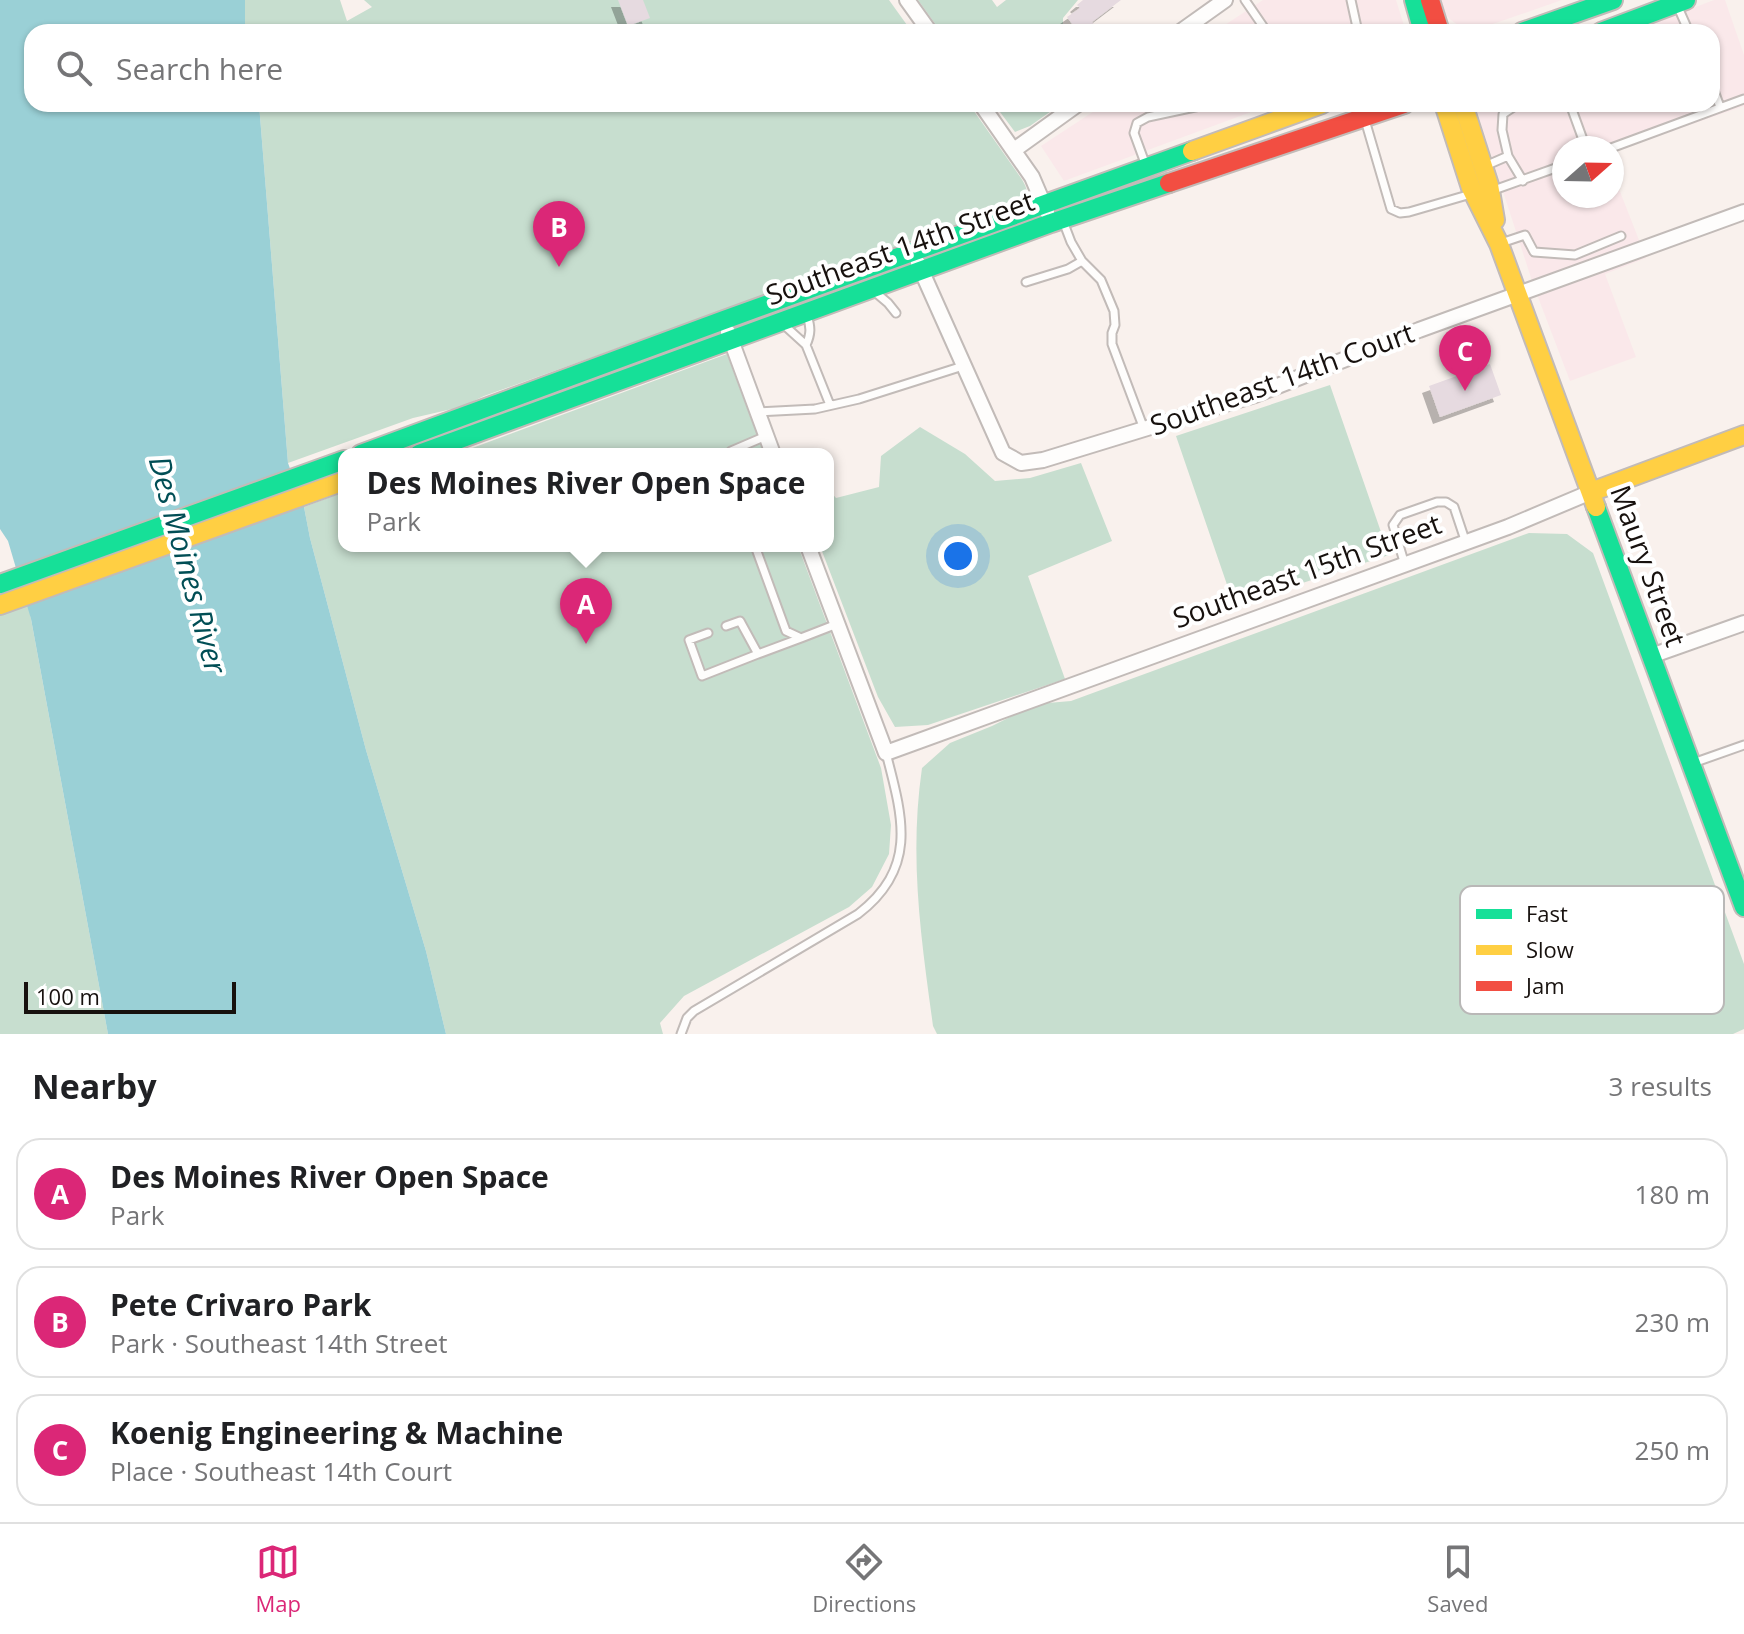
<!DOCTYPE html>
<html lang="en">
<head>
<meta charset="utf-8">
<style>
	:root { --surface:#fff; --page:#f6f6f6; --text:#202124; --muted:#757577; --line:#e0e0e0; --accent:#db2777 }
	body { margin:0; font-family:"Open Sans",sans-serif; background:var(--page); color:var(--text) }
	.compass { position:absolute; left:1552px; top:136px; width:72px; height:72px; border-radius:50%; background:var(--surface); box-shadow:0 2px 6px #0004; rotate:70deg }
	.scale { position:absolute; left:24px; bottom:20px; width:212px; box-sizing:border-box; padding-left:8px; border:4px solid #17110e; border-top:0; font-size:22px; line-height:28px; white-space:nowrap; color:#17110e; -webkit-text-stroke:6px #fff; paint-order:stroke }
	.you { position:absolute; left:958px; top:556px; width:28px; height:28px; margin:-20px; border:6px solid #fff; border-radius:50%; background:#1a73e8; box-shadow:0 0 0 12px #1a73e833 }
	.badge { display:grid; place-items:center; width:52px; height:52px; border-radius:50%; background:var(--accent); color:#fff; font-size:26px; font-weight:700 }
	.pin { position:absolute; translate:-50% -66px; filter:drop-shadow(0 2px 4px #0008) }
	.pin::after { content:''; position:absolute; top:42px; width:28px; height:24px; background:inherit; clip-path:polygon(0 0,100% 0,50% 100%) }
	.popup { position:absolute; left:338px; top:448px; width:496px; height:104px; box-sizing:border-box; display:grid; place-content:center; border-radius:16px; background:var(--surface); filter:drop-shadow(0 2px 6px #0005); font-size:26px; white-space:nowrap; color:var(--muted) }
	.popup b { font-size:30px; color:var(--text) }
	.popup::after { content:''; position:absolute; left:50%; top:100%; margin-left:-16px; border:16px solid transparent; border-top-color:var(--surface) }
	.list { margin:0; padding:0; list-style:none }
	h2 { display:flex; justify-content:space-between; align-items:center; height:104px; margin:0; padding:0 32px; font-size:34px }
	h2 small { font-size:26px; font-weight:400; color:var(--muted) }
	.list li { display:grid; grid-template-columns:52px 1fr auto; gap:24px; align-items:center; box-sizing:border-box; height:112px; margin:0 16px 16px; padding:0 16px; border:2px solid var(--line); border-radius:24px }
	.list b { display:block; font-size:30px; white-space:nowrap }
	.list p { margin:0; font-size:26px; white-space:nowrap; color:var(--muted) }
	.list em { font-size:26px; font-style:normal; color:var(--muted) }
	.icon { flex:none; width:44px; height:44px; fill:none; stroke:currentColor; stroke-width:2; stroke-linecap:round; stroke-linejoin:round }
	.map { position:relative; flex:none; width:1744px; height:1034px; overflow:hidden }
	.search { position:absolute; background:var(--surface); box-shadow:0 2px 6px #0004; left:24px; right:24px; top:24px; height:88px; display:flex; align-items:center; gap:20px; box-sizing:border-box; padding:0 28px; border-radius:24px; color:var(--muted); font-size:30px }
	.sheet { height:488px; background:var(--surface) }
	nav { display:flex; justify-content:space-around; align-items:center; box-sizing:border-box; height:112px; border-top:2px solid var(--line); background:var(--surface); font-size:22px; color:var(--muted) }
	nav a { display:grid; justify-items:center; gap:4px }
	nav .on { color:var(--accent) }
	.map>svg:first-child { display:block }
	.commercial { fill:#fae8ea }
	.green { fill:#c7decf }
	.water { fill:#9ad0d6 }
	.building { fill:#e6dae0; filter:url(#shadow) }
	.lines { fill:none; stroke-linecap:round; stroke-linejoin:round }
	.lane-casing { stroke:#c2bbb8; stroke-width:11 }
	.street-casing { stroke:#c2bbb8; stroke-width:18 }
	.fast-casing { stroke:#c2bbb8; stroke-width:22 }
	.slow-casing { stroke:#c2bbb8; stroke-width:22 }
	.jam-casing { stroke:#c2bbb8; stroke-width:22 }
	.lane { stroke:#fefdfc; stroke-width:7 }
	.street { stroke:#fefdfc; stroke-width:14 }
	.fast { stroke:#16e098; stroke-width:18 }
	.slow { stroke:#ffcf43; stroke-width:18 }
	.jam { stroke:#f24e42; stroke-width:18 }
	.labels { text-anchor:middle; stroke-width:8; stroke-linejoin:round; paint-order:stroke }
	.street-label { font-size:28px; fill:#17110e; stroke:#fff }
	.water-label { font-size:30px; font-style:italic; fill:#014e55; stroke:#fff }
	.key { fill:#fff; stroke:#b9b8b7; stroke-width:2 }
	.key-label { font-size:22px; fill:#17110e }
</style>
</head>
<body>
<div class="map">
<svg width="1744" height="1034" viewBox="0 0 1744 1034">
	<defs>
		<filter id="shadow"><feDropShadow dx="-7" dy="7" stdDeviation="0" flood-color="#0004"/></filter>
	</defs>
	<rect width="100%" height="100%" fill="#f9f1ed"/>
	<!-- commercial -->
	<path class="commercial" d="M1263 0H1396L1406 32H1214Z
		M1437 0H1562L1487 26 1472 29 1458 25 1451 20 1444 13Z
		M1714 0H1725L1744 55V106L1612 152V148H1564V196H1612V171L1646 258 1605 274 1636 357 1570 381 1533 284 1476 108 1479 104H1712V32H1630Z
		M1105 104H1273L1064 181 1041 146Z"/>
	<!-- green -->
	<path class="green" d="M245 0H340L347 21 372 7 364 0H889L912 32H245Z
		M918 0H992L997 7 1006 0H1078L1063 18V29L1065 32H941Z
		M259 104H969L1021 178C1026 186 1030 193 1024 202L484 396 453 411 452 409 413 418 288 463Z
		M994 104H1061L1030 126 1015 132Z
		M727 354 764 454H453L467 450Z
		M1330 385 1389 555 1234 605 1176 436Z
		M920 427 965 454 995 481 1030 478 1081 463 1112 541 1028 576 1065 679 928 725 895 727 878 697 820 546H828V489L836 498 879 487 881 456Z
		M344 492V546H798L881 768 891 825 889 854 872 887 849 907 684 996 660 1023 663 1034H446L426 951 366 750 310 538 304 507Z
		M1529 533 1567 534 1593 553 1744 964V1029L1733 1034H937L933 1026C921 937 909 858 922 768L950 743 992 726 1036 704 1071 701Z
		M28 603 108 1034H0V613Z"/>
	<!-- water -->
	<path class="water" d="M0 0H245V32H32V104H259L288 463 304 507 310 538 366 750 426 951 446 1034H108L31 619 8 541 0 529Z"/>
	<!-- building -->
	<path class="building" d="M618 0H643L650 18 628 26Z
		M1083 0H1121L1092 22 1100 32H1064L1073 25 1067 17 1080 8 1077 5Z
		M1490 364 1501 395 1440 417 1429 386Z"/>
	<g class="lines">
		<!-- lane casing -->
		<g class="lane-casing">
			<path id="lane" d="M1245 0 1267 32
				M1351 0 1358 32
				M1677 5 1689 32
				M1712 85 1720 107
				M1570 104 1586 148
				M1365 120 1391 209 1400 213 1409 212 1471 194
				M1611 148 1744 99
				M1508 156 1502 130 1503 114 1518 104
				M1145 163 1134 133 1137 123 1148 117 1209 104
				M1485 166 1508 156 1523 181
				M1491 191 1564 165
				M1063 221 1071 242 1082 261 1101 280 1114 311 1115 325 1112 333V344L1144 429
				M1501 243 1525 235 1534 252 1575 255 1621 236
				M1026 282 1068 269 1082 261
				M875 292 888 303 896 313
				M784 325 806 345 830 405
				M806 345C811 334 811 327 807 316
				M758 412 815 409 859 399 963 366
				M730 454 731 451 766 436
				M755 546 786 631 801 638 837 624
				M1405 565 1393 525 1400 515 1437 502H1446L1454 507 1466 543
				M708 633 689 640 702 676 758 654 740 621 726 626
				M758 654 801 638
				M1693 763 1744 745
				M681 1034 687 1018 694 1011 858 914C918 868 903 818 886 753"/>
		</g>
		<!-- street casing -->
		<g class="street-casing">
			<path id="street" d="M907 0 930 32
				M1180 32 1225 0
				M981 104 1032 177 1047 212
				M1014 150 1078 104
				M918 263 1003 453 1021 463 1043 460 1255 395 1419 330 1744 212
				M728 332 773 454
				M808 546 886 753 1508 527 1591 492
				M1651 656 1744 623"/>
		</g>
		<!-- fast casing -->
		<g class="fast-casing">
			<path id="fast" d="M1414 0 1423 32
				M1522 32 1613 0
				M1601 32 1686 0
				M361 454 724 320 1192 151
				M419 454 1051 223 1169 183
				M1596 507 1744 907
				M0 584 344 460"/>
		</g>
		<!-- slow casing -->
		<g class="slow-casing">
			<path id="slow" d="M1444 104 1471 188 1499 244 1596 507
				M1463 104 1489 185 1495 220
				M1192 151 1322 104
				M1591 492 1744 435
				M0 605 344 481"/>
		</g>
		<!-- jam casing -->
		<g class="jam-casing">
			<path id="jam" d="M1430 0 1440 32
				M1169 183 1404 104"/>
		</g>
		<!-- lane -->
		<use href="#lane" class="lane"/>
		<!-- street -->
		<use href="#street" class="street"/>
		<!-- fast -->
		<use href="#fast" class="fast"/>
		<!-- slow -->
		<use href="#slow" class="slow"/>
		<!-- jam -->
		<use href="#jam" class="jam"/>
	</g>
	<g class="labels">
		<!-- street labels -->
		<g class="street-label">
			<text transform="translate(900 248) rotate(-20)" y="10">Southeast 14th Street</text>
			<text transform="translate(1282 379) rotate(-20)" y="10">Southeast 14th Court</text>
			<text transform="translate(1648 566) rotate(70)" y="10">Maury Street</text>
			<text transform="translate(1307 571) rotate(-20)" y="10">Southeast 15th Street</text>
		</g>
		<!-- water labels -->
		<g class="water-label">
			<text transform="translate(187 565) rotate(75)" y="10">Des Moines River</text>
		</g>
	</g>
	<!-- legend -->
	<rect x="1460" y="886" width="264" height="128" rx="12" class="key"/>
	<rect x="1476" y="909" width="36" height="10" fill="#16e098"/>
	<rect x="1476" y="945" width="36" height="10" fill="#ffcf43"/>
	<rect x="1476" y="981" width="36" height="10" fill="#f24e42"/>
	<g class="key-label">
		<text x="1526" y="922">Fast</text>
		<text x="1526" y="958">Slow</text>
		<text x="1526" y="994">Jam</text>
	</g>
</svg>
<svg class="compass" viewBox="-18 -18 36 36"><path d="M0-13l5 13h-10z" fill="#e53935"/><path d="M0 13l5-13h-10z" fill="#757577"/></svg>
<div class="scale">100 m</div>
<div class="you"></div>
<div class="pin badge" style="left:586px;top:644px">A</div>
<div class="popup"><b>Des Moines River Open Space</b>Park</div>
<div class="pin badge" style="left:559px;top:267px">B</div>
<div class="pin badge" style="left:1465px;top:391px">C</div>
<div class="search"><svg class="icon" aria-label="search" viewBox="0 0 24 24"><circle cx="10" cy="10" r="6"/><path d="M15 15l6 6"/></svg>Search here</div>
</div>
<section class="sheet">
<h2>Nearby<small>3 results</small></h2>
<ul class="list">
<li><span class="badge">A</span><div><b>Des Moines River Open Space</b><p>Park</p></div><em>180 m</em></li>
<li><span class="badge">B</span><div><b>Pete Crivaro Park</b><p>Park · Southeast 14th Street</p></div><em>230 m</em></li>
<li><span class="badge">C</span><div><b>Koenig Engineering &amp; Machine</b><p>Place · Southeast 14th Court</p></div><em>250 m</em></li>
</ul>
</section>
<nav>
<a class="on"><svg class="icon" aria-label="map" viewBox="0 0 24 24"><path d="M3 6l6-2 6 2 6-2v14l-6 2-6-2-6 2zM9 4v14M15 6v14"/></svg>Map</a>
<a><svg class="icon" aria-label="directions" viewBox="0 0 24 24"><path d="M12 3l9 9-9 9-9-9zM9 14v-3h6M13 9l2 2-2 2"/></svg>Directions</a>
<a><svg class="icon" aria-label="saved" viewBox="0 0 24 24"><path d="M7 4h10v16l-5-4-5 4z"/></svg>Saved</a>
</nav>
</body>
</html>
